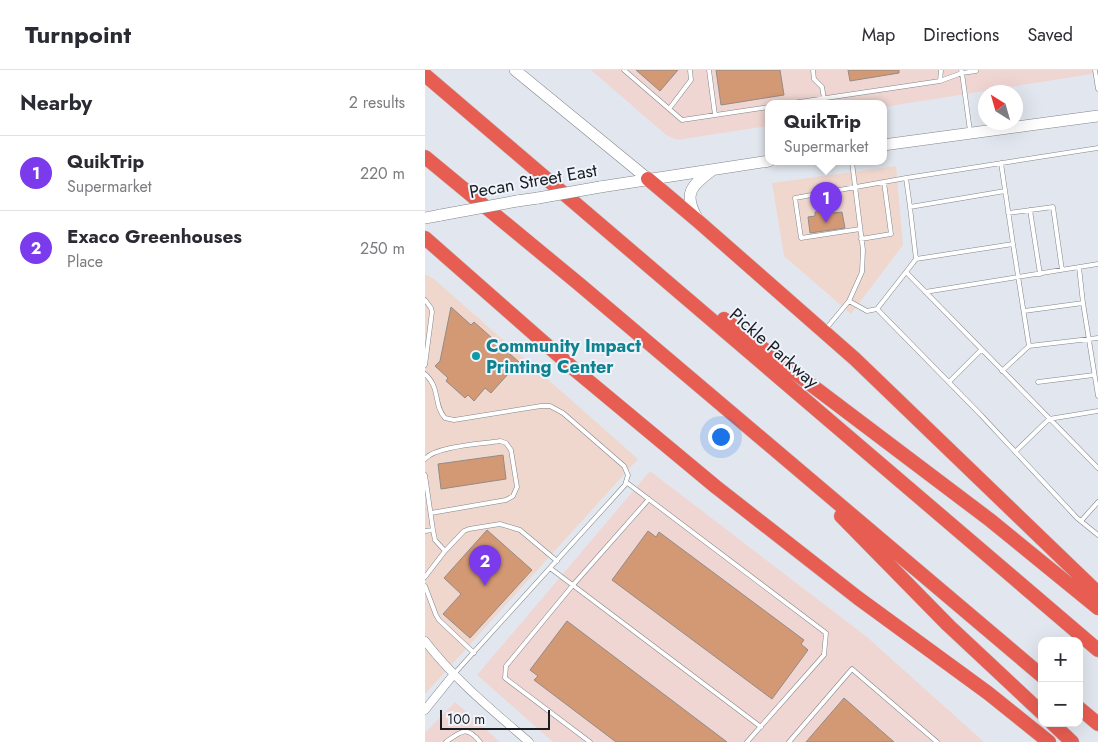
<!DOCTYPE html>
<html lang="en">
<head>
<meta charset="utf-8">
<style>
	:root { --surface:#fff; --page:#f7f7f7; --text:#2b2b33; --muted:#7c7c81; --line:#e1e1e2; --accent:#7c3aed }
	body { margin:0; font-family:Jost,sans-serif; background:var(--page); color:var(--text) }
	.controls { position:absolute; right:15px; bottom:15px; display:grid; overflow:hidden; border-radius:10px; box-shadow:0 5px 20px #0002 }
	.controls button { width:45px; height:45px; display:grid; place-items:center; padding:0; border:0; border-bottom:1px solid var(--line); background:var(--surface); color:var(--text); font:25px sans-serif }
	.compass { position:absolute; left:553px; top:15px; width:45px; height:45px; border-radius:50%; background:var(--surface); box-shadow:0 5px 20px #0002; rotate:323deg }
	.scale { position:absolute; left:15px; bottom:12px; width:110px; box-sizing:border-box; padding-left:5px; border:2px solid #1c1d20; border-top:0; font-size:14px; line-height:18px; white-space:nowrap; color:#1c1d20; -webkit-text-stroke:4px #eff4fc; paint-order:stroke }
	.you { position:absolute; left:295px; top:366px; width:18px; height:18px; margin:-12px; border:4px solid #fff; border-radius:50%; background:#1a73e8; box-shadow:0 0 0 8px #1a73e833 }
	.badge { display:grid; place-items:center; width:32px; height:32px; border-radius:50%; background:var(--accent); color:#fff; font-size:16px; font-weight:700 }
	.pin { position:absolute; translate:-50% -41px; filter:drop-shadow(0 1px 2px #0008) }
	.pin::after { content:''; position:absolute; top:26px; width:18px; height:15px; background:inherit; clip-path:polygon(0 0,100% 0,50% 100%) }
	.popup { position:absolute; left:340px; top:30px; width:122px; height:65px; box-sizing:border-box; display:grid; place-content:center; border-radius:10px; background:var(--surface); filter:drop-shadow(0 1px 4px #0005); font-size:16px; white-space:nowrap; color:var(--muted) }
	.popup b { font-size:19px; color:var(--text) }
	.popup::after { content:''; position:absolute; left:50%; top:100%; margin-left:-10px; border:10px solid transparent; border-top-color:var(--surface) }
	.list { margin:0; padding:0; list-style:none }
	h2 { display:flex; justify-content:space-between; align-items:center; height:65px; margin:0; padding:0 20px; font-size:21px }
	h2 small { font-size:16px; font-weight:400; color:var(--muted) }
	.list li { display:grid; grid-template-columns:32px 1fr auto; gap:15px; align-items:center; box-sizing:border-box; height:75px; padding:0 20px; border-top:1px solid var(--line) }
	.list b { display:block; font-size:19px; white-space:nowrap }
	.list p { margin:0; font-size:16px; white-space:nowrap; color:var(--muted) }
	.list em { font-size:16px; font-style:normal; color:var(--muted) }
	.map { position:relative; flex:none; width:673px; height:672px; overflow:hidden }
	header { display:flex; align-items:center; gap:30px; box-sizing:border-box; height:70px; padding:0 25px; background:var(--surface); border-bottom:1px solid var(--line) }
	header strong { font-size:24px }
	nav { display:flex; gap:28px; margin-inline-start:auto; font-size:18px }
	main { display:flex }
	aside { flex:1; background:var(--surface) }
	.map>svg:first-child { display:block }
	.commercial { fill:#efd7cd }
	.industrial { fill:#f0d6d2 }
	.building { fill:#d39874; stroke:#938b87 }
	.lines { fill:none; stroke-linecap:round; stroke-linejoin:round }
	.lane-casing { stroke:#80858b; stroke-width:5 }
	.street-casing { stroke:#80858b; stroke-width:9 }
	.secondary-casing { stroke:#80858b; stroke-width:12 }
	.highway-casing { stroke:#c4c4c5; stroke-width:15 }
	.lane { stroke:#fff; stroke-width:4 }
	.street { stroke:#fff; stroke-width:8 }
	.secondary { stroke:#fff; stroke-width:11 }
	.highway { stroke:#e85d52; stroke-width:14 }
	.secondary-bridge-casing { stroke:#80858b; stroke-width:12; stroke-linecap:butt }
	.secondary-bridge { stroke:#fff; stroke-width:11 }
	.culture-dot { fill:#0f9aa8; stroke:#eff4fc; stroke-width:2 }
	.labels { text-anchor:middle; stroke-width:4; stroke-linejoin:round; paint-order:stroke }
	.street-label { font-size:18px; fill:#1c1d20; stroke:#eff4fc }
	.culture-label { font-size:18px; font-weight:bold; fill:#0d838f; stroke:#eff4fc; text-anchor:start }
</style>
</head>
<body>
<header>
<strong>Turnpoint</strong>
<nav><a>Map</a><a>Directions</a><a>Saved</a></nav>
</header>
<main>
<aside>
<h2>Nearby<small>2 results</small></h2>
<ul class="list">
<li><span class="badge">1</span><div><b>QuikTrip</b><p>Supermarket</p></div><em>220 m</em></li>
<li><span class="badge">2</span><div><b>Exaco Greenhouses</b><p>Place</p></div><em>250 m</em></li>
</ul>
</aside>
<div class="map">
<svg width="673" height="672" viewBox="0 0 673 672">
	<rect width="100%" height="100%" fill="#e2e7ef"/>
	<!-- commercial -->
	<path class="commercial" d="M471 96 478 175 426 244 359 186 347 113Z
		M0 204 9 209 213 389 0 624Z"/>
	<!-- industrial -->
	<path class="industrial" d="M166 0H673V3L459 37 458 34H344L343 56 252 70 241 65Z
		M225 401 442 567 559 672H128L52 605Z
		M30 632 75 672H0V663Z"/>
	<!-- building -->
	<path class="building" d="M211 0H253L235 21Z
		M291 0H355L359 25 296 35Z
		M423 0H474V3L425 11Z
		M408 140V143L417 142 420 158 385 163 383 147 390 146V142Z
		M26 237 46 255 49 252 94 292 66 323 60 318 49 331 43 325 40 328 21 311 23 308 10 296 15 291Z
		M78 385 81 409 16 419 13 394Z
		M62 460 107 500 45 568 18 544 36 524 19 508Z
		M223 461 231 467 234 462 379 570 376 574 383 580 347 629 187 510Z
		M142 551 302 672H191L109 610 113 606 105 600Z
		M419 628 469 672H381Z"/>
	<g class="lines">
		<!-- lane casing -->
		<g class="lane-casing">
			<path id="lane" d="M199 0 257 50 344 37
				M284 0 290 45
				M388 0 389 9 397 17 400 34
				M670 0 673 19
				M515 11 516 0
				M361 34 515 11 537 3 536 0
				M244 39 266 10 265 0
				M545 61 537 3 551 1
				M481 108 485 137 580 121
				M485 137 491 189
				M605 140 615 204
				M583 143 628 137 637 200
				M435 159 376 168 370 128 481 108 673 78
				M436 169 466 164 459 112
				M481 202 491 189 588 174 576 93
				M500 222 673 194
				M0 230 6 238 7 242 0 295
				M424 231 442 241 452 239 481 202 673 398
				M658 233 673 326
				M452 239 556 345 652 448 673 465
				M599 241 658 233 654 197
				M400 260 424 231 437 202 438 180 427 92
				M604 276 673 268
				M577 301 604 276 588 174
				M0 304C16 318 8 335 20 348L29 350 116 336H125L138 343 199 396 203 405 200 415 29 604
				M524 312 556 280
				M613 312 669 305
				M590 382 624 349 673 341
				M0 389C10 376 58 374 75 371L81 373 86 380 92 417 88 426 81 430 6 443
				M0 405 8 460 0 461
				M201 412 401 563 399 585 322 672
				M656 451 673 432
				M8 460 10 470 20 481 39 461 44 459 75 454 95 460 132 491
				M125 498 336 657
				M0 507 20 481
				M0 516 11 545 14 550 49 583
				M21 672C36 661 42 655 55 672
				M165 672 80 608 81 596 148 515 224 429
				M364 672 427 599 512 672"/>
		</g>
		<!-- street casing -->
		<g class="street-casing">
			<path id="street" d="M0 571C29 609 67 640 104 672
				M0 640 29 604"/>
		</g>
		<!-- secondary casing -->
		<g class="secondary-casing">
			<path id="secondary" d="M90 0 223 109
				M458 75 673 46
				M175 117 344 91
				M92 131 113 128
				M0 148 16 145
				M272 148C258 124 266 116 286 101"/>
		</g>
		<!-- highway casing -->
		<g class="highway-casing">
			<path id="highway" d="M0 5 673 580
				M0 87 154 214 617 606
				M223 109 274 152 430 289 673 523
				M0 168 149 299 291 417 433 528 563 623 624 672
				M299 249 565 450 673 538
				M416 446 523 555 617 643
				M654 638 673 654
				M627 653 647 672"/>
		</g>
		<!-- lane -->
		<use href="#lane" class="lane"/>
		<!-- street -->
		<use href="#street" class="street"/>
		<!-- secondary -->
		<use href="#secondary" class="secondary"/>
		<!-- highway -->
		<use href="#highway" class="highway"/>
		<!-- secondary-bridge casing -->
		<g class="secondary-bridge-casing">
			<path id="secondary-bridge" d="M113 128 175 117
				M16 145 92 131"/>
		</g>
		<!-- secondary-bridge -->
		<use href="#secondary-bridge" class="secondary-bridge"/>
	</g>
	<!-- markers -->
	<circle class="culture-dot" cx="51" cy="286" r="5"/>
	<g class="labels">
		<!-- street labels -->
		<g class="street-label">
			<text transform="translate(108 111) rotate(-10)" y="6">Pecan Street East</text>
			<text transform="translate(349 278) rotate(41)" y="6">Pickle Parkway</text>
		</g>
		<!-- culture labels -->
		<g class="culture-label">
			<text x="61" y="282">Community Impact<tspan x="61" dy="21">Printing Center</tspan></text>
		</g>
	</g>
</svg>
<div class="controls">
<button>+</button>
<button>−</button>
</div>
<svg class="compass" viewBox="-18 -18 36 36"><path d="M0-13l5 13h-10z" fill="#e53935"/><path d="M0 13l5-13h-10z" fill="#7c7c81"/></svg>
<div class="scale">100 m</div>
<div class="you"></div>
<div class="pin badge" style="left:401px;top:153px">1</div>
<div class="popup"><b>QuikTrip</b>Supermarket</div>
<div class="pin badge" style="left:60px;top:516px">2</div>
</div>
</main>
</body>
</html>
